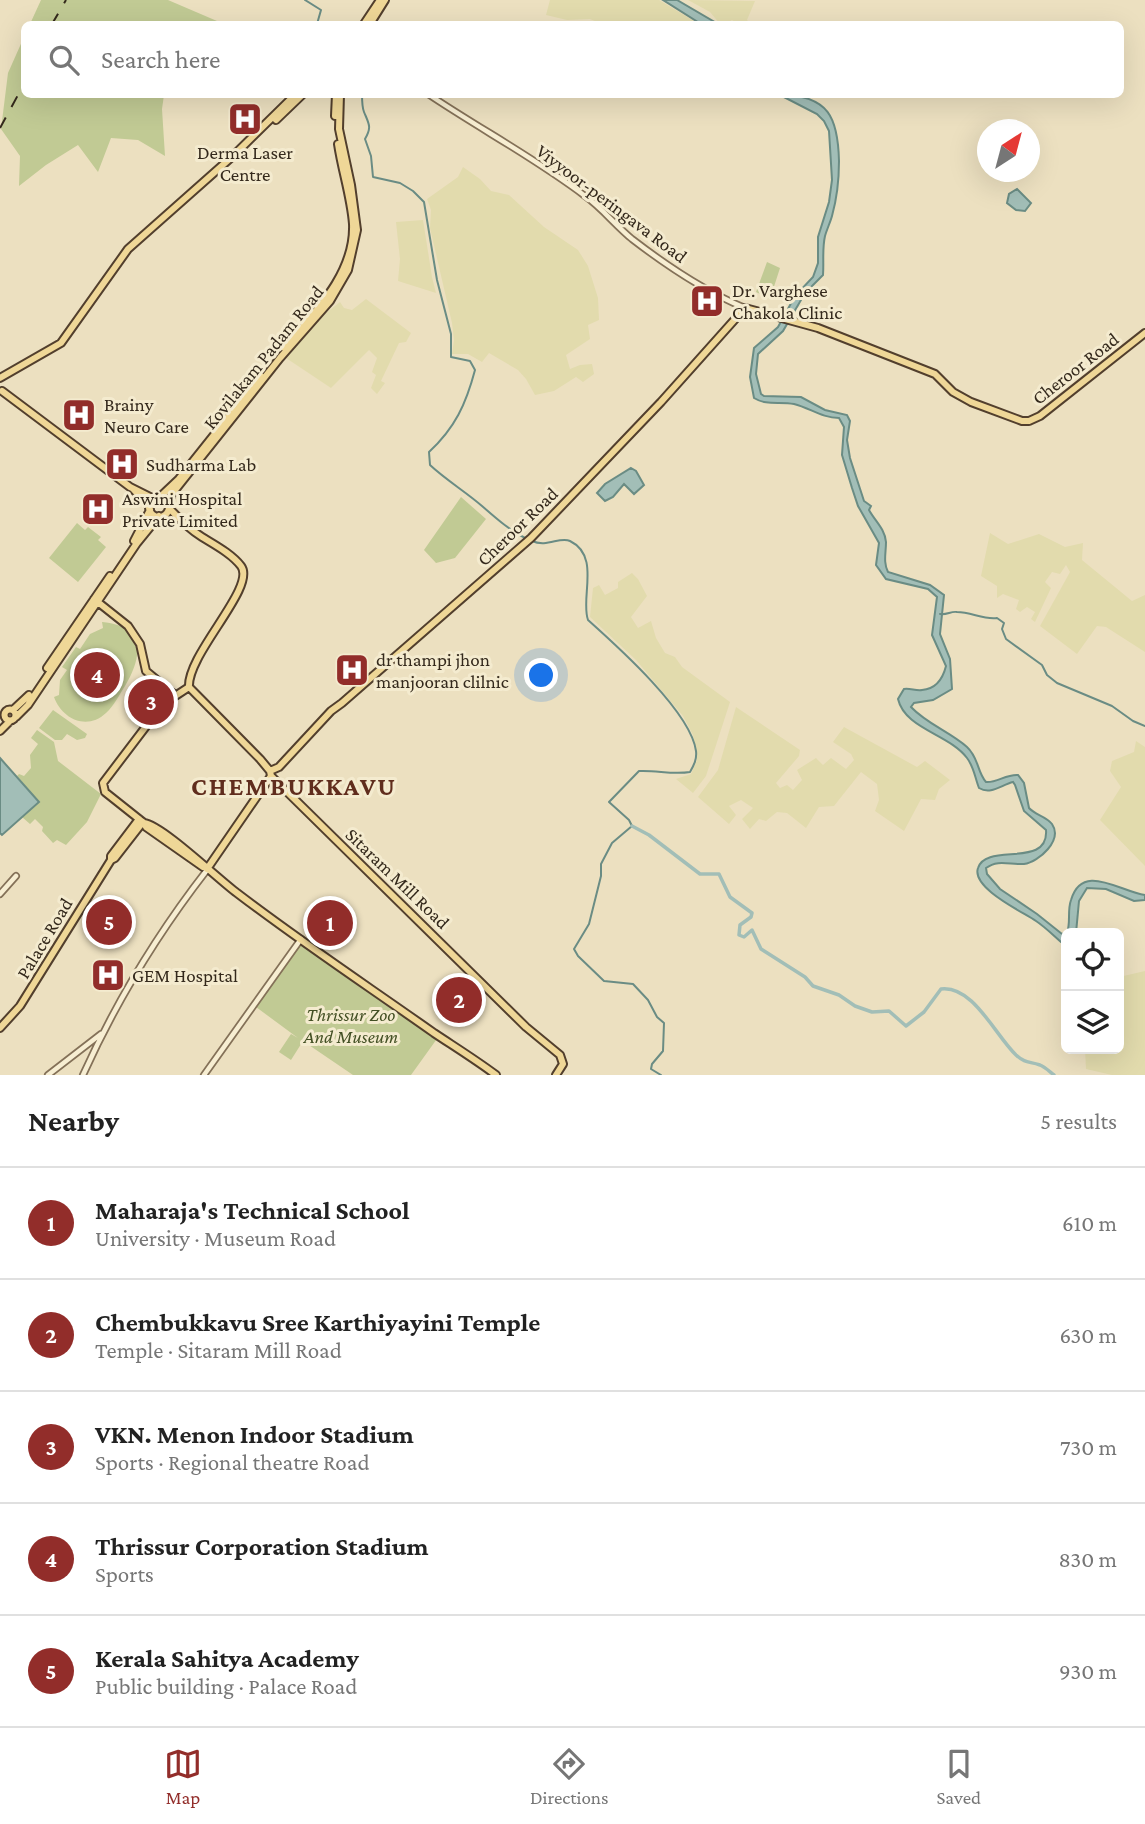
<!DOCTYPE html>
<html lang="en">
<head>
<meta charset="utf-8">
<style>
	:root { --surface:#fff; --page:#f2f2f2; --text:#222; --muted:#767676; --line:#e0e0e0; --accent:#922d2a }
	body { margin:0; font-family:"Crimson Pro",serif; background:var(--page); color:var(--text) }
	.controls { position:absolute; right:21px; bottom:21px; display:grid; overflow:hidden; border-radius:10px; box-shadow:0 7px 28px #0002 }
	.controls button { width:63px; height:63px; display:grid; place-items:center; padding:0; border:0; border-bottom:2px solid var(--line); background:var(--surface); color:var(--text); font:35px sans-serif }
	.compass { position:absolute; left:977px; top:119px; width:63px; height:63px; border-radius:50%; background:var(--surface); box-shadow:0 7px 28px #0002; rotate:36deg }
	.you { position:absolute; left:542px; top:676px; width:24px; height:24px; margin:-18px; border:5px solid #fff; border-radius:50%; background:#1a73e8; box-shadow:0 0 0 10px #1a73e833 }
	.badge { display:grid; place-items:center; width:46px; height:46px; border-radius:50%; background:var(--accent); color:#fff; font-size:23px; font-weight:700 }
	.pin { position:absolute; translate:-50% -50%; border:4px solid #fff; box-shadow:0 2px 7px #0006 }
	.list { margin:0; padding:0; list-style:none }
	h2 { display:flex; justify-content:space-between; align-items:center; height:91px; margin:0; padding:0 28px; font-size:30px }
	h2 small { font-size:23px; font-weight:400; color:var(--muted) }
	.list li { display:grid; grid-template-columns:46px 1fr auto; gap:21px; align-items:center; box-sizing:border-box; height:112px; padding:0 28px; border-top:2px solid var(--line) }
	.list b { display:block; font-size:26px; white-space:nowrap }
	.list p { margin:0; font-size:23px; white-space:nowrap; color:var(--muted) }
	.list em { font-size:23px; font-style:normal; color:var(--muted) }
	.icon { flex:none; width:38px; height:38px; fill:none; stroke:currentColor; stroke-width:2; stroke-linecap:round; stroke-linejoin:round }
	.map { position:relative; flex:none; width:1145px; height:1075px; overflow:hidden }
	.search { position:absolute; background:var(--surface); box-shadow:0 7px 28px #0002; left:21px; right:21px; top:21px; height:77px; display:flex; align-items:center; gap:18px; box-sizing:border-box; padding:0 24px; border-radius:10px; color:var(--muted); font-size:26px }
	.sheet { height:651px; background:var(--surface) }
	nav { display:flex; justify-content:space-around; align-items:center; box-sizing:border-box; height:98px; border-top:2px solid var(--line); background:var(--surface); font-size:19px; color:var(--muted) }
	nav a { display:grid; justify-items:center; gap:4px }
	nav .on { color:var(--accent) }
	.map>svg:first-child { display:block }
	.farmland { fill:#e2dbad }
	.green { fill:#c1ca94 }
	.water { fill:#a2beb7; stroke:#6a8c84; stroke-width:2 }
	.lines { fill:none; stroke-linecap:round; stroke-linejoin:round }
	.stream { stroke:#6a8c84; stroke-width:2 }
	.canal { stroke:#a2beb7; stroke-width:3.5 }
	.minor-casing { stroke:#847158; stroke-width:8 }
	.major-casing { stroke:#523f2d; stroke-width:10 }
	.minor { stroke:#f7eed2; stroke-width:4.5 }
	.major { stroke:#efd797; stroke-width:6 }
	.rail { stroke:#34291c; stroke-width:2; stroke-dasharray:12 12; stroke-linecap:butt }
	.labels { text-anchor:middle; stroke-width:6; stroke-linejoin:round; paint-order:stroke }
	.poi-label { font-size:19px; fill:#34291c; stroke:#f4ebcf; text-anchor:start }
	.street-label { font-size:19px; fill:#34291c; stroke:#f4ebcf }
	.park-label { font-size:19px; font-style:italic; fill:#435024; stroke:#f4ebcf }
	.district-label { font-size:26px; font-weight:bold; letter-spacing:2px; fill:#602d1d; stroke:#f4ebcf }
</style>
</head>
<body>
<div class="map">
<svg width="1145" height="1075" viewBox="0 0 1145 1075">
	<rect width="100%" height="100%" fill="#ece0c0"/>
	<!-- farmland -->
	<path class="farmland" d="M550 0H659L699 24H602L590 19 567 20 546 15Z
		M688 0 755 1 747 20 751 24H738L732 20 725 24H720L710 12Z
		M463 167 480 179 491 191 509 195 544 227 578 250 588 266 598 298 599 320 588 325 590 339 566 355 570 369 580 365 592 364 594 374 583 382 576 377 554 391 535 395 526 379 518 370 489 353 482 362 468 354H452L454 340 452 323 430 228 431 210 427 199 458 177Z
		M423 220 432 277 436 293 398 281 400 259 396 222Z
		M366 299 411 333 406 342 399 343 381 381 385 383 377 394 371 388 376 375 372 372 377 358 369 350 331 388 286 358 326 313 340 302 344 308 352 310Z
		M990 533 1008 544 1039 534 1065 547 1083 543 1082 560 1132 601 1145 595V652L1106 627 1097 626 1077 654 1040 626 1070 572 1066 565 1060 574 1052 572 1045 582 1051 588 1035 622 1031 619 1035 612 1027 607 1020 612 1016 609 1019 600 1003 594 997 598V586L981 576Z
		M632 573 638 579 647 596 631 617 638 628 651 621 656 638 665 653 675 657 682 667 730 702 706 776 693 793 676 779 691 774 697 760 693 735 683 716 636 660 590 617 593 588 599 585 605 595 618 588V582Z
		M736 707 800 750 799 756 776 783 780 788 787 785 793 790 802 780 797 770 816 758 823 765 831 758 846 769 854 760 851 754 833 742 844 727 917 767 925 761 950 780 939 789 935 800 921 799 904 831 875 811 879 800 877 784 861 772 834 806 819 807 806 828 787 813 777 812 766 821 759 819 750 829 742 819 753 808 741 800 729 806 736 815 729 824 698 797 718 770Z
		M1136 741 1145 747V866L1100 820 1121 787 1110 771 1112 761 1134 752Z
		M1145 971V1075H1112L1086 1069 1085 1049H1119V977Z"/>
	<!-- green -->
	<path class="green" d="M41 0H168L224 24H30Z
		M24 37V94L164 95 162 109 165 156 138 140 111 138 98 172 78 145 46 165 19 186 20 156 1 129 8 73Z
		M767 262 780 268 770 299 756 292Z
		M461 497 486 519 455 558 436 563 424 550Z
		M77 523 85 530 88 527 101 537 98 540 106 547 78 582 49 558Z
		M102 622C146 626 143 656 125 686 119 695 114 706 106 713 87 731 62 719 54 697L59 695 60 680 67 670 62 667 76 647 80 649 90 634 103 628Z
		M53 710 87 734 85 738 77 740 67 734 62 740H55L39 728Z
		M37 730 54 742 58 761 101 794 87 822 66 845 57 840 53 843 42 831 43 827 35 819 30 824 22 817 39 802 17 776 19 774 24 776 31 768 30 755 38 744 31 738Z
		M301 939 439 1036 411 1075H353L303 1041 291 1060 279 1052 291 1034 298 1038 256 1007Z"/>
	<!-- water -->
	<path class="water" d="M663 0H677L718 24H701Z
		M780 95C829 95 838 118 839 161 839 179 837 198 832 216 830 223 827 229 825 236 822 249 824 262 823 275L805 293 783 331 758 354 756 374 761 394 764 396 801 397 825 410 847 415 850 421 847 440 850 458 864 501 871 506 869 510C875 521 885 529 886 542 886 553 883 562 888 572L930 585 944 595 940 634 950 659 952 689 933 700 914 703 911 707C927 724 950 732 967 747 979 758 977 772 986 782 997 783 1006 774 1018 775L1024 783 1029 808C1035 815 1046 816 1052 824 1063 840 1039 862 1024 864 1010 865 998 859 986 868L987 874 1000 889 1037 914 1062 934 1067 933C1071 922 1067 911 1071 900 1082 862 1119 891 1145 895V900L1134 901 1106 889 1087 888 1079 901 1076 933H1066V942H1061C1053 935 1045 927 1036 921 1023 912 971 888 978 868 986 842 1049 869 1046 830L1024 811 1015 785 1013 782C1001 785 991 795 979 788 975 778 974 767 967 758 949 734 905 729 898 699L904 689C910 688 916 691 922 690 936 689 943 678 946 666L932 635 937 597 928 589 886 579 876 565 879 543 858 506 852 488 842 455 844 427 839 418C822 418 810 408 794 404 780 401 767 406 754 398L750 377 754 348 778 327 795 296 813 277 818 263V237L829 202 832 180 829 131 824 121 817 114Z
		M1017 189 1031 203 1025 211 1016 210 1007 203 1009 194Z
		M631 468 636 471 644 485 634 494 624 484 613 497 605 501 597 493 605 484Z
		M0 758 39 802 2 835 0 833Z"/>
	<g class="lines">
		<!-- stream -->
		<path class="stream" d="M305 0 321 10 317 24
			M362 94C362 100 362 107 364 112 369 124 372 127 365 139L371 156 373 177 400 183 413 191 424 202 437 280 451 334V357L470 361 475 370C466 404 455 428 429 452L430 465C446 480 466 492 482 506 497 519 509 530 527 539
			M532 541C547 548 560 536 570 541 601 556 580 598 588 620 617 646 691 712 696 751 697 759 694 765 690 772 672 775 657 770 639 771L609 802 629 820 632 826 612 843 601 864V876L589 924 574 949 578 956 604 981 633 984 648 1000 657 1017 664 1023 663 1051 652 1064 651 1069 661 1075
			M940 614C947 615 951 611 957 612 971 612 984 620 997 618L1004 623 1002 629 1006 639 1042 665 1047 675 1057 683 1112 706 1133 721 1145 726"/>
		<!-- canal -->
		<path class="canal" d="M632 826 649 835 700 874H719L730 897 752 913 751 917 740 925 739 935 744 937 752 930 761 949 805 977 813 986 839 995 855 1006 872 1012 889 1011 906 1026 924 1012 941 989C973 985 995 1035 1016 1055 1026 1064 1029 1061 1040 1065 1045 1067 1050 1072 1054 1075"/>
		<!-- minor casing -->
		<g class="minor-casing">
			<path id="minor" d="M428 94C480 129 535 158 585 196 602 208 615 225 632 239 667 266 704 291 745 308
				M0 894 16 876
				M48 1075 101 1034
				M83 1075C116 1002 158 933 207 870
				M204 1075 301 939"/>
		</g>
		<!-- major casing -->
		<g class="major-casing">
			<path id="major" d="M364 24 380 0
				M370 24 385 0
				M335 116 336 94
				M276 120 303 94
				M284 348C314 313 355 274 353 224 351 197 342 171 338 144
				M0 378 61 343 128 249 234 155 296 94
				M2 391 130 487 154 499
				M134 490 150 507
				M160 497 178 480 261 376
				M149 507a10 10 0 1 1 20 0a10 10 0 1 1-20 0Z
				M168 503 172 494 280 358 330 301 348 270 357 230 351 185 339 129 340 94
				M169 508C179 519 189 529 202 537 215 545 232 554 241 566 257 587 187 654 189 687L260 759 270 771 271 776 526 1027 560 1055 563 1064 556 1075
				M134 541 150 510
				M94 599 128 626 140 644 146 671 175 695
				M47 668 110 576
				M189 687 163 704 103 783 105 792 144 823 146 827 203 867
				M4.5 715a5.5 5.5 0 1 1 11 0a5.5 5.5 0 1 1-11 0Z
				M13 710 29 695
				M16 717 28 705 137 543 159 516
				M0 731 10 721
				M270 771 279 767 331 711 342 703 531 538 661 402 745 308 818 328 935 374 953 392 971 402 1022 421H1029L1040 416 1145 333
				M144 823C162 825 219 880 237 893 301 942 369 987 434 1033 455 1047 476 1060 496 1075
				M111 860 115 858 143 822
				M207 869 271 776
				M0 1028 20 1006 111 860V856L139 819"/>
		</g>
		<!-- minor -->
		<use href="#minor" class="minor"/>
		<!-- major -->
		<use href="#major" class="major"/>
		<!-- rail -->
		<path class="rail" d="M52 24 66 0
			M0 128 24 84"/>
	</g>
	<!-- icons -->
	<defs>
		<g id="hospital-square" transform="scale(1.75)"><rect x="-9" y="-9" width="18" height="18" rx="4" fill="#922d2a" stroke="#f4ebcf"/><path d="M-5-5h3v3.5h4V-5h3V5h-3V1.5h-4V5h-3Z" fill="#fff"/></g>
	</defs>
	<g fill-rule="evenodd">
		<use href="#hospital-square" x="245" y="119"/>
		<use href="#hospital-square" x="707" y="301"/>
		<use href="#hospital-square" x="79" y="415"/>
		<use href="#hospital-square" x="122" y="464"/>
		<use href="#hospital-square" x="98" y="509"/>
		<use href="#hospital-square" x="352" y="670"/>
		<use href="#hospital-square" x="108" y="975"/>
	</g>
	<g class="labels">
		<!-- poi labels -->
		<g class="poi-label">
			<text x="245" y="159" text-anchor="middle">Derma Laser<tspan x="245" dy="22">Centre</tspan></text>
			<text x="732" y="297">Dr. Varghese<tspan x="732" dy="22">Chakola Clinic</tspan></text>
			<text x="104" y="411">Brainy<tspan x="104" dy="22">Neuro Care</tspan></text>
			<text x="146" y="471">Sudharma Lab</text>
			<text x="122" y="505">Aswini Hospital<tspan x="122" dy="22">Private Limited</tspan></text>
			<text x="376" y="666">dr thampi jhon<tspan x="376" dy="22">manjooran clilnic</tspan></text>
			<text x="132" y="982">GEM Hospital</text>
		</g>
		<!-- street labels -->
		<g class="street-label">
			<text transform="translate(612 203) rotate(37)" y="7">Viyyoor-peringava Road</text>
			<text transform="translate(263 357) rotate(-51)" y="7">Kovilakam Padam Road</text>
			<text transform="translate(1075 368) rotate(-38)" y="7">Cheroor Road</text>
			<text transform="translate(517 526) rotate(-44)" y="7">Cheroor Road</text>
			<text transform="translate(398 878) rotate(44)" y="7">Sitaram Mill Road</text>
			<text transform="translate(44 938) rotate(-59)" y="7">Palace Road</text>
		</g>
		<!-- park labels -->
		<g class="park-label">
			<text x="351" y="1021">Thrissur Zoo<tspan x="351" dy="22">And Museum</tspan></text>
		</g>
		<!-- district labels -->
		<g class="district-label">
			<text x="294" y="795">CHEMBUKKAVU</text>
		</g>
	</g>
</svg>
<div class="controls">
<button><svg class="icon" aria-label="locate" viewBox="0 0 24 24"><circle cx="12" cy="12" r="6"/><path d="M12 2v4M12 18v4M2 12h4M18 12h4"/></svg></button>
<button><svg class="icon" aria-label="layers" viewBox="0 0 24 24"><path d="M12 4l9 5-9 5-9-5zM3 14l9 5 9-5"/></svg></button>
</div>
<svg class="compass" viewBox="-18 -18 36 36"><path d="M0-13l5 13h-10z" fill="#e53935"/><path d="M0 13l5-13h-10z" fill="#767676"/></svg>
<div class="you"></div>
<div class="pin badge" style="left:330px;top:923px">1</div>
<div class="pin badge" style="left:459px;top:1000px">2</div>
<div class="pin badge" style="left:151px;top:702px">3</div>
<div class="pin badge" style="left:97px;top:675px">4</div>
<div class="pin badge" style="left:109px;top:922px">5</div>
<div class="search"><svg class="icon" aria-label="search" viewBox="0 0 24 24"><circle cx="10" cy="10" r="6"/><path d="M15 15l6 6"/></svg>Search here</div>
</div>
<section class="sheet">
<h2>Nearby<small>5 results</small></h2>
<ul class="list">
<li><span class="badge">1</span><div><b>Maharaja's Technical School</b><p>University · Museum Road</p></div><em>610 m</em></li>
<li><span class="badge">2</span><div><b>Chembukkavu Sree Karthiyayini Temple</b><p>Temple · Sitaram Mill Road</p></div><em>630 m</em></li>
<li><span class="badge">3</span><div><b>VKN. Menon Indoor Stadium</b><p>Sports · Regional theatre Road</p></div><em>730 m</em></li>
<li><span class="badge">4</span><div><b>Thrissur Corporation Stadium</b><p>Sports</p></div><em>830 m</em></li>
<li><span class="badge">5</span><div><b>Kerala Sahitya Academy</b><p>Public building · Palace Road</p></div><em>930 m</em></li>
</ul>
</section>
<nav>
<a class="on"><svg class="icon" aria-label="map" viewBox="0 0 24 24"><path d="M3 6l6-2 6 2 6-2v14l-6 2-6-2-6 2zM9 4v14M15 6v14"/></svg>Map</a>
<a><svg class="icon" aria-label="directions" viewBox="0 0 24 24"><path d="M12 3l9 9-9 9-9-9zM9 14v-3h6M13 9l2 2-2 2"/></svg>Directions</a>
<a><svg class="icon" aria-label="saved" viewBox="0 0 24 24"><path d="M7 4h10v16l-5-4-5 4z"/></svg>Saved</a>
</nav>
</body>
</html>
